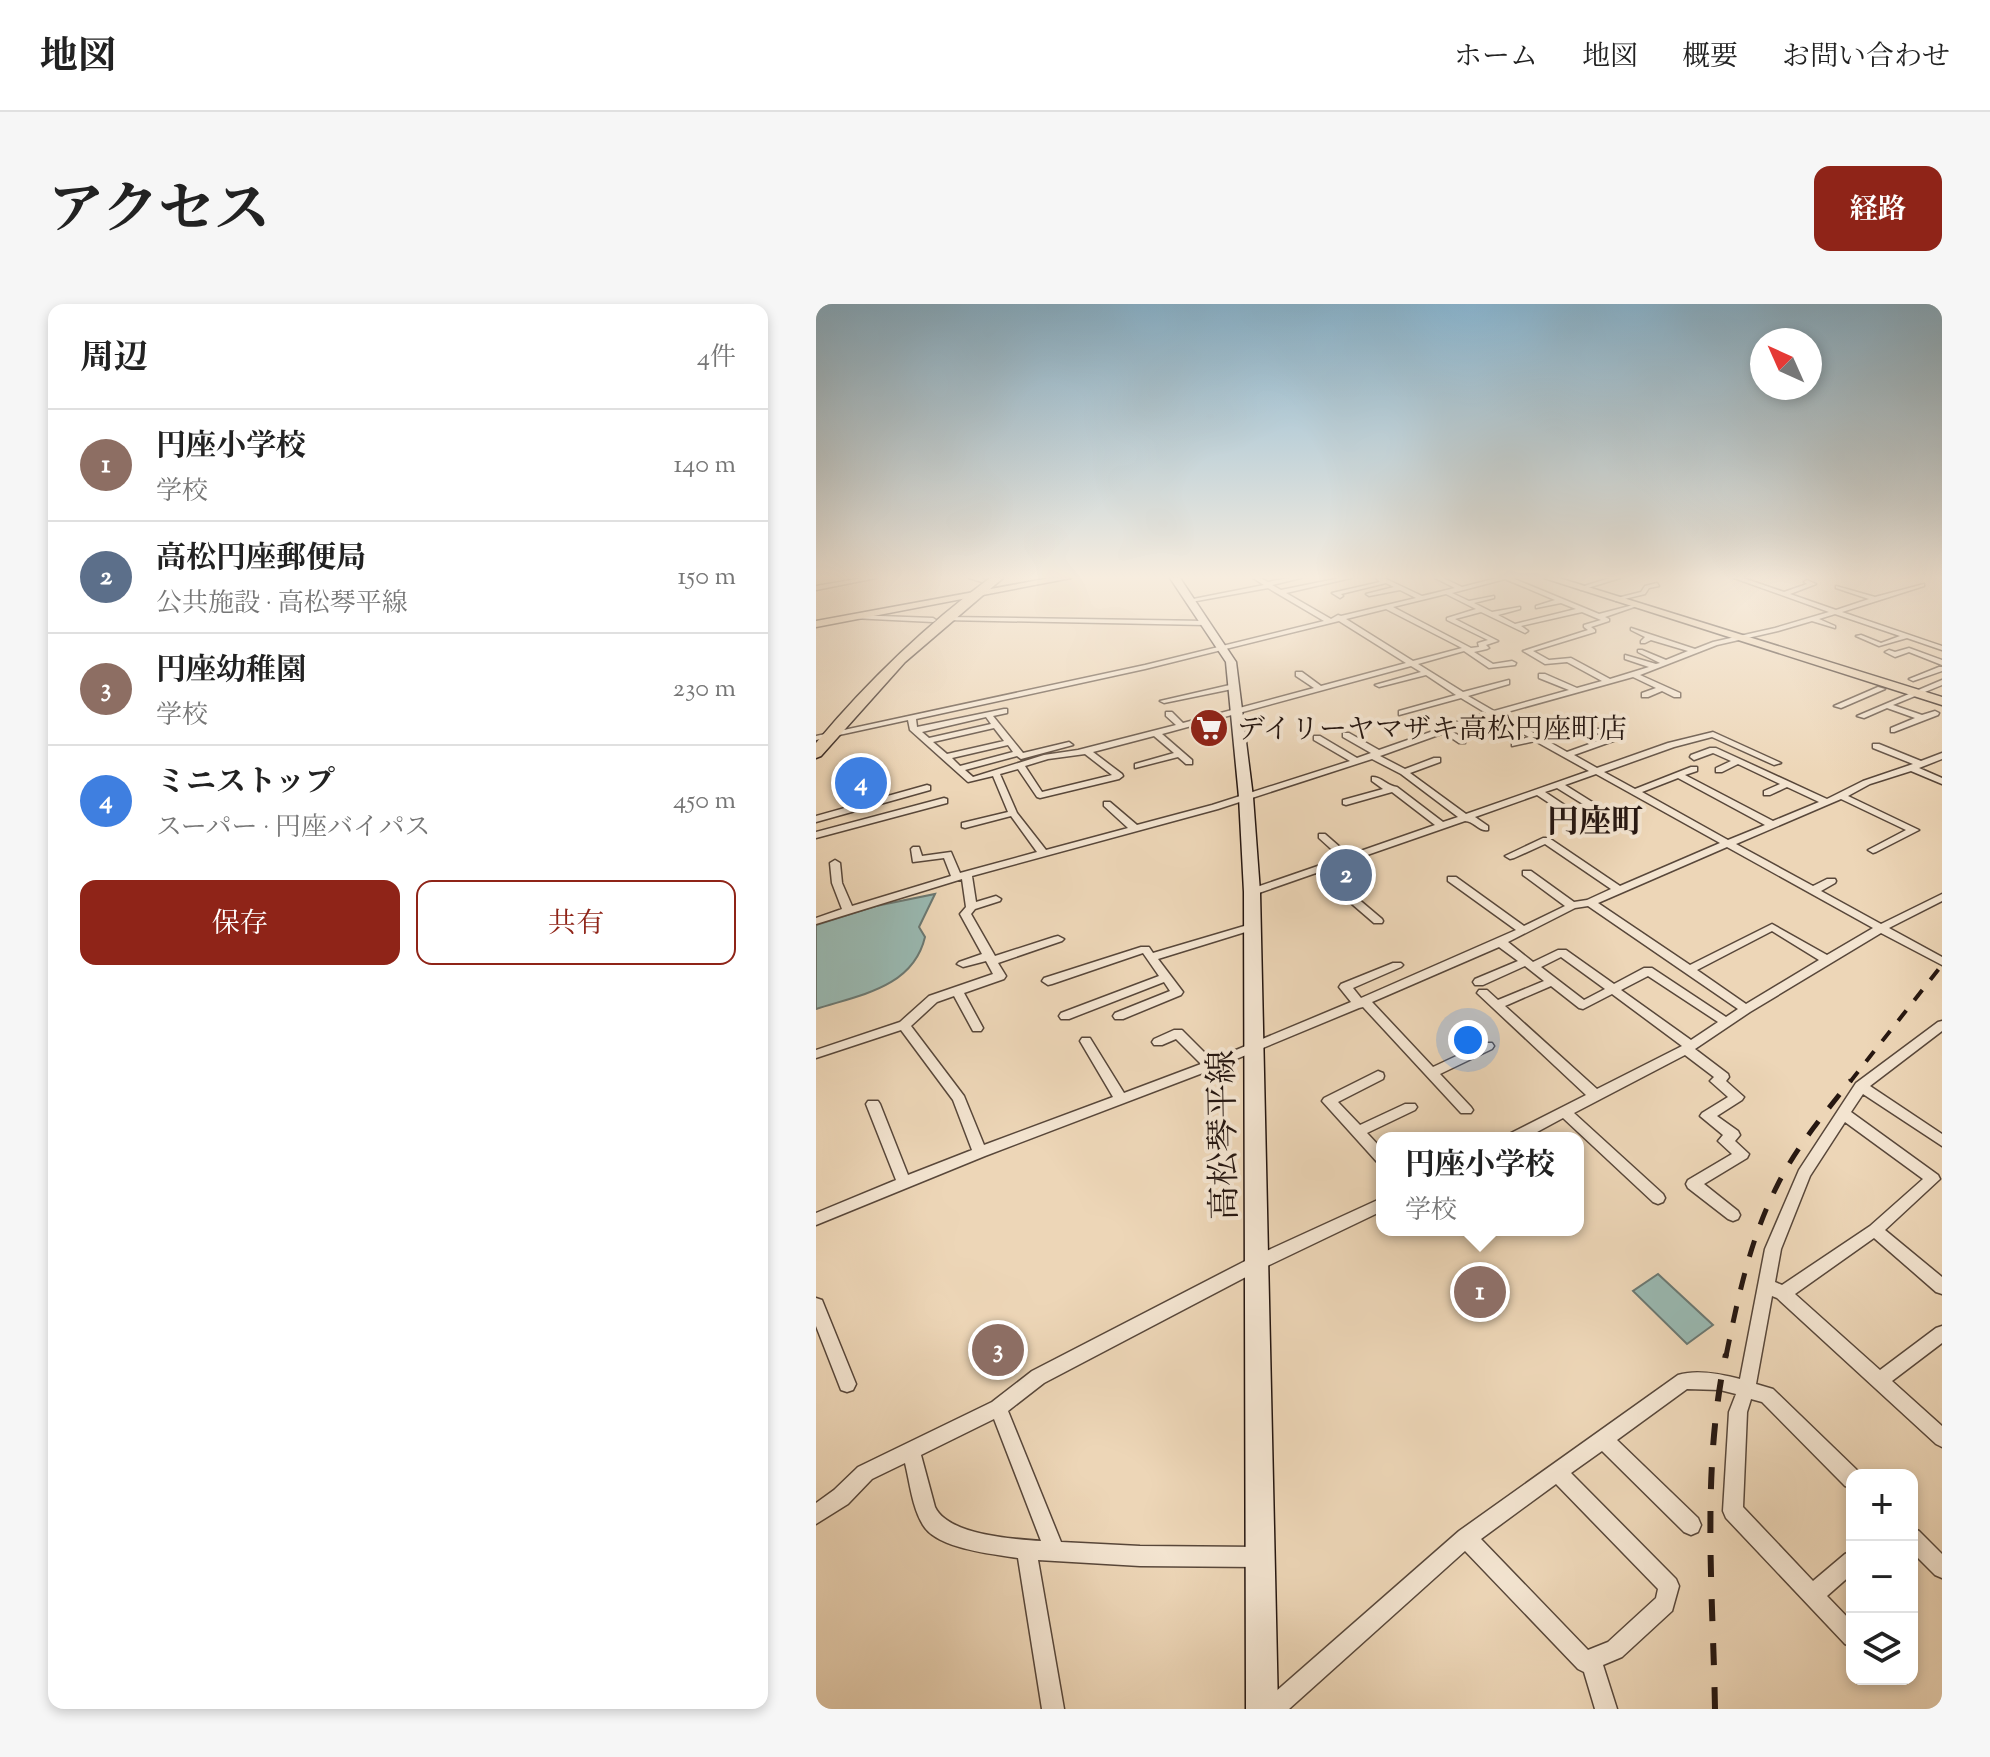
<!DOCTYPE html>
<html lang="ja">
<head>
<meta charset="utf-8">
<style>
	:root { --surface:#fff; --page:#f6f6f6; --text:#222; --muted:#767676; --line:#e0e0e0; --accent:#8f2418 }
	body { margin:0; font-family:"Sorts Mill Goudy","Noto Serif JP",serif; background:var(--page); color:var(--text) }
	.controls { position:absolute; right:24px; bottom:24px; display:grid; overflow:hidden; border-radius:16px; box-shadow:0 4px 12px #0003 }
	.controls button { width:72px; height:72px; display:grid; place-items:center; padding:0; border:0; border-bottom:2px solid var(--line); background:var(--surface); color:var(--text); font:40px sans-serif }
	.compass { position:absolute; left:934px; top:24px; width:72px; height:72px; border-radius:50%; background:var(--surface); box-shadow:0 4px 12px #0003; rotate:315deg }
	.you { position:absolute; left:652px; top:736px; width:28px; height:28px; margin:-20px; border:6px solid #fff; border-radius:50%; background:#1a73e8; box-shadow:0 0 0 12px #1a73e833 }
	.badge { display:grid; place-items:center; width:52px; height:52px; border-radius:50%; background:var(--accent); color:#fff; font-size:26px; font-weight:700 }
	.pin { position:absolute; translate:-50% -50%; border:4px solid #fff; box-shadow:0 2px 8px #0006 }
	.popup { position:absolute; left:560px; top:828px; width:208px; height:104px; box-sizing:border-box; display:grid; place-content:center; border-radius:16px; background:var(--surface); filter:drop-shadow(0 2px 6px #0005); font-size:26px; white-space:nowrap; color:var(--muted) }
	.popup b { font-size:30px; color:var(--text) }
	.popup::after { content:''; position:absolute; left:50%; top:100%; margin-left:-16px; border:16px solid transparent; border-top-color:var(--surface) }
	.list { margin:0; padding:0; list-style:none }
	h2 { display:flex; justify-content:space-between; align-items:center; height:104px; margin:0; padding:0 32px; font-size:34px }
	h2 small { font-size:26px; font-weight:400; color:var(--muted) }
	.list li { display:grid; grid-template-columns:52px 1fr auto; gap:24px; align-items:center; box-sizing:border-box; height:112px; padding:0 32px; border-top:2px solid var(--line) }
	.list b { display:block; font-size:30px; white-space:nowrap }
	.list p { margin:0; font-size:26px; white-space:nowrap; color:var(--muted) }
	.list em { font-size:26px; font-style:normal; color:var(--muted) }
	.actions { display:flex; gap:16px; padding:24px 32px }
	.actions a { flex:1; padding:18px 0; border:2px solid var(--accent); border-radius:16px; text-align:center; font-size:28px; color:var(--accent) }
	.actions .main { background:var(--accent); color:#fff }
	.icon { flex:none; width:44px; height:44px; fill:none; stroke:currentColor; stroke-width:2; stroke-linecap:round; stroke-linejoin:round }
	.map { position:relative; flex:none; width:1126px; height:1405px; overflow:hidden; border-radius:16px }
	header { display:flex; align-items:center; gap:48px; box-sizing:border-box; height:112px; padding:0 40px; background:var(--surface); border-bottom:2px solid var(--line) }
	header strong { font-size:38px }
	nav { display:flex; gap:44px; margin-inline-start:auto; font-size:28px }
	.intro { display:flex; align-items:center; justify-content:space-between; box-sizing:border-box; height:192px; padding:0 48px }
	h1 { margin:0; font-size:56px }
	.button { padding:20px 36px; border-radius:16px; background:var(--accent); color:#fff; font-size:28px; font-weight:700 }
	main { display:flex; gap:48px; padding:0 48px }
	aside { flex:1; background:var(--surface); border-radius:16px; box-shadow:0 4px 12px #0003 }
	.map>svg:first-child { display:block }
	.water { fill:#99b9b2; stroke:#6b7872; stroke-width:2 }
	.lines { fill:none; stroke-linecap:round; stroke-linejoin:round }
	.street-casing { stroke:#58473a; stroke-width:3 }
	.secondary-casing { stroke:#261711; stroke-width:3 }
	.primary-casing { stroke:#261711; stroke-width:3 }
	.highway-casing { stroke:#261711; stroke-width:3 }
	.street { fill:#f3e4d0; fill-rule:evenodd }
	.secondary { fill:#f3e4d0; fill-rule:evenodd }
	.primary { fill:#edd6b7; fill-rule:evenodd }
	.highway { fill:#edd6b7; fill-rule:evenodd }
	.rail-far2 { stroke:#261711; stroke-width:4; stroke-dasharray:13 13; stroke-linecap:butt }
	.rail-far1 { stroke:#261711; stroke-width:5; stroke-dasharray:17 17; stroke-linecap:butt }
	.rail { stroke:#261711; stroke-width:6; stroke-dasharray:22 22; stroke-linecap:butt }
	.labels { text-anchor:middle; stroke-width:8; stroke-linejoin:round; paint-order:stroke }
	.far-poi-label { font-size:28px; fill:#261711; stroke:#f3e4d0; text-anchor:start }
	.far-quarter-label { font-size:32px; font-weight:bold; fill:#261711; stroke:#f3e4d0 }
	.street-label { font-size:34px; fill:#261711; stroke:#f3e4d0 }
</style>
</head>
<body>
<header>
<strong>地図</strong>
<nav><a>ホーム</a><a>地図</a><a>概要</a><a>お問い合わせ</a></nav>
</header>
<div class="intro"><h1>アクセス</h1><a class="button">経路</a></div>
<main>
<aside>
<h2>周辺<small>4件</small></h2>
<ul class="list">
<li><span class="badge" style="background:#8d6e63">1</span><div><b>円座小学校</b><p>学校</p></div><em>140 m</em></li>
<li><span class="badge" style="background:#5c6f8a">2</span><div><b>高松円座郵便局</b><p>公共施設 · 高松琴平線</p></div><em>150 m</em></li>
<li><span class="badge" style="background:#8d6e63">3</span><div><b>円座幼稚園</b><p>学校</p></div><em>230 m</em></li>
<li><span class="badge" style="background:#3f7fe0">4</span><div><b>ミニストップ</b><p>スーパー · 円座バイパス</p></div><em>450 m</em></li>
</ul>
<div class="actions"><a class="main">保存</a><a>共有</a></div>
</aside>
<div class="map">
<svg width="1126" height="1405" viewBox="0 0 1126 1405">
	<rect width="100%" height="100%" fill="#edd6b7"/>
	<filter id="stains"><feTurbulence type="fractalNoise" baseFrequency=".0025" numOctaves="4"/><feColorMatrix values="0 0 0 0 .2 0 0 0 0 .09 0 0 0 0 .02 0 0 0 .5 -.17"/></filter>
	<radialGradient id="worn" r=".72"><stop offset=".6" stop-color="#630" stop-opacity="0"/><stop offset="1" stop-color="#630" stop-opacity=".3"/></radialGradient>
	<!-- water -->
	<path class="water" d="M119 590 103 623 109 633C97 684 43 691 0 705V621L60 602Z
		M842 970 897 1021 871 1040 817 987Z"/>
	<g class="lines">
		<!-- street casing -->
		<g class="street-casing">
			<path id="street" d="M47 274H60L0 286V282Z
				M153 274H165L169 276 166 278Z
				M437 274H444L452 278 473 274H485L456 281 465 286 524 274H535L470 289 515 315 522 311 525 312 600 294 584 286 553 292 550 290 578 283 570 279 525 290 527 292 524 294 516 289 564 278 560 274 570 275 606 292C619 289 627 287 639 284L619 274H627L646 283 681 274H696L783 310 821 300V302L789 313 793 315V317L775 323 779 326V328L717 347 733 356 755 354 794 375 833 363 809 355V351L840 360 844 359 822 348V346H826L850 356 872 347 835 336 829 339H825V337L829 333 815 326V324L879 345 897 338 959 324 1013 308 918 274H927L968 288 991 280 988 278 991 276 1000 280 974 290 1020 306 1053 295 1020 284V282L1059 293 1108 280V282L1026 308 1126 342V346L1091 334 1063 342 1040 332 1045 331 1065 339 1084 332 1019 310 1003 315 1019 322V324L996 317 962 327 901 341 824 371 864 389V393H858L846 387 832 393H826V389L840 384 817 373 684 410 751 448 790 434 781 429V425H787L800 432V436L758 451 781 464 852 439 897 428 965 459 958 461 896 433 858 443 788 468 819 485 875 463H881V467L869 471 957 517 1003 498 971 483 954 491H948V487L964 480 922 460 906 468H900V464L915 457 897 449 878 456 874 453 875 451 894 444H900L1011 495 1047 477 1097 460 1057 444V440H1063L1105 457 1126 449V455L1103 464 1126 474V480L1095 467 1054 480 1032 492 1103 526 1060 548 1057 549 1052 546 1090 526 1025 495 920 540 997 582 1011 575H1019L1020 577 1019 579 1005 587 1065 620 1126 590V597L1073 624 1126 653V661L1065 629 934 708 879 745 912 770 913 773 910 777 928 793 926 796 901 812 922 827 924 831 919 837 933 850 931 854 888 880 922 907 924 911 922 915 917 917 912 915 872 884 870 880 872 876 916 850 902 837 907 831 884 812 886 809 912 793 894 777 898 773 869 751 758 809 847 890 849 894 847 898 842 900 837 898 747 814 710 834H691L693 830 770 791 661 689 663 686H671L682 696 728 677 709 662 667 681H659L657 678 659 675 702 657 683 643 556 698 617 763 668 739H676L678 742 676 745 624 770 655 803 657 806 655 809H645L547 703 543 704 401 763 400 766 392 767 169 852 0 921V909L80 876 50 800 52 797H62L64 800 92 871 156 846 137 796 85 726 0 754V746L84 718 113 692 177 670 170 657 147 663 141 660 143 658 166 650 144 610 150 603 146 575 0 620V614L26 605 16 579 14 559 19 556 24 559 26 579 36 602 135 572 128 554 97 558 95 545 97 543H103L106 552 135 548 144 569 221 548 195 512 149 524 146 523V519L192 508 177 472 152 478 94 426 92 416 0 436V432L329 361 508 317 452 284 375 298 372 296 448 281ZM689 275 739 296 720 302V304L745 299 760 305 699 320 682 311 704 305V303L676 308 658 299 678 294V292L653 297 636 289ZM630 290 660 305 631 314V316L672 336 662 339 663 343 655 344 577 303ZM570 305 646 344 597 357 530 315ZM665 308 709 329 712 327 705 322 766 308 785 316 768 321V323L772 326 707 347 729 360 751 358 786 377 761 384 729 370H723V374L753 386 678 407 652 392 693 380V376L647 388 602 360 648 347 673 364 699 361 700 359 696 357 677 360 658 348 671 345 673 344 670 341 682 337 639 315ZM523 317 590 359 505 382 486 368H480V372L498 384 367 419 356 408H350V412L360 421 262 446 228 451 157 473 149 466 201 452 205 455 257 441 253 438 207 449 177 412 191 409V405H188L101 423 100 415 329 365ZM595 362 605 368 559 381 563 383 610 371 640 391 583 407V411L645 394 670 409 624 423 623 425 563 446 533 429H527V433L555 449 541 454 504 432H498V436L534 457 396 501 321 521 294 498H288V502L312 524 230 546 201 509 184 470 202 465 221 493 224 494 303 475 307 472 306 470 277 448 338 432 358 449 319 460V464L362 453 370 460H376V456L346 430ZM170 413 175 420 113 434 106 428ZM676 413 713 433 696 438V442L719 437 773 467 650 510 594 469 624 458V454H618L589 465 564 452 628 429 643 439H649V435L635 427ZM178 424 188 437 131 450 117 438ZM192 441 197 448 144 462 136 454ZM269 450 296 471 226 488 209 462 232 455ZM556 455 585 470 642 513 627 518 581 483C571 482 565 472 556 473V477L567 485 527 496V500L530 501 576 488 619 521 533 551 509 530H503V534L525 554 432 586 431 588 432 590H440L500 569 558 619H566L567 617 566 615 508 566 649 517C658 517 663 528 672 526V522L659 513 721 491 759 516H765V512L729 488 741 484 783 510H789V506L749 481 780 470 904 539 804 582 733 534H727L689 552 694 555 698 554 729 540 795 585 771 596 758 598 715 567H707V571L749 602 708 622 640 573H632V577L700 626 545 694 537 684 585 663 587 661 585 659H577L525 680 523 683 535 698 396 756 366 726H358L338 735 336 738 338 741H346L360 735 385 760 308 789 274 734H266L264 737 297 793 168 841 148 792 95 722 121 698 138 692 157 727H165L167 724 148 689 188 675 190 672 182 659 246 637 248 635 242 632 238 633 179 652 155 610 159 605 184 597 185 595 180 592 160 598 156 572 402 505ZM862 474 949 521 912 536 826 488ZM911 543 1057 624 1011 651 956 620 874 661 782 599ZM772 602 922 705 910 713 836 664H828L798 680 750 646H742L717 658 692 638 759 604ZM956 627 1003 656 930 700 881 666ZM745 653 789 685 768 696 725 663ZM832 672 902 718 875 736 805 686ZM735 682 763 704 767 705 796 690 866 742 781 785 689 702Z
				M794 274H804L765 286 762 284Z
				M841 279 843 282 833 284 829 290 800 297 797 295 825 288 829 282Z
				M38 311 117 314 120 316 117 318 36 314 35 313Z
				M131 313 390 317 393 319 390 321 129 316 128 315Z
				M1093 344 1126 356V361L1093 348 1079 353 1069 348 1073 346 1079 348Z
				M1123 363H1126V367L1097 377 1093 375Z
				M1126 376V381L1077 401 1106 411 1119 407 1123 409 1122 411 1078 428H1075V424L1099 414 1071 404 1048 414 1041 412Z
				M418 380 422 382 421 384 348 399 344 397Z
				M1062 383 1069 385 1025 404 1018 402Z
				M111 481 114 482V486L0 518V512Z
				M128 494 131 495V499L0 534V528Z
				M435 620 440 623 439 625 342 655 367 688 365 691 307 715H299L297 712 299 709 354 687 348 678 253 715H245L243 712 245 709 343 672 327 649 236 680 232 681 226 677 228 674 325 643H333L337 649Z
				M1126 717V727L1054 782 1126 830V842L1047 790 1035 808 1122 871 1124 875 1069 926 1126 973V990L1120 988 1058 934 979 990 1064 1066 1120 1024 1126 1022V1039L1076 1077 1126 1122V1143L1120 1140 961 994 956 992 940 1080 957 1085 1043 1168 1044 1171H1036V1184L1029 1182 946 1098 935 1095 931 1108 927 1203 997 1277 1029 1250 1036 1247V1270L1011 1292 1036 1318V1343L1029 1340 910 1214 907 1207 913 1108 920 1090 904 1086 871 1085 801 1136 882 1214 885 1221 882 1228 875 1231 868 1228 786 1147 755 1169 860 1275 863 1282 856 1307 806 1353 787 1361 801 1405H779L768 1368 762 1365 649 1247 473 1405H446L449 1397 643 1227 862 1071C881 1065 905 1070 924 1075L949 945 983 866 1040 779 1122 718ZM1029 818 1107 875 1054 922 966 981 959 978 965 945 994 872ZM740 1180 842 1285 840 1294 792 1338 772 1346 665 1235Z
				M562 767 567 769 568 772 567 775 522 798 544 821 589 800H599L601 803 599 806 551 829 566 845V859L561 858 506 797 508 794Z
				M566 894V907L447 964 228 1079 192 1107 245 1238 324 1242 444 1243 451 1246 454 1253 451 1260 444 1263 324 1262 222 1256 248 1405H226L202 1254C177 1250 121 1245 107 1221 96 1203 94 1179 89 1159L56 1175 32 1200 0 1220V1199L18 1186 42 1163 176 1098 216 1067 435 954ZM178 1115 225 1237C197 1235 132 1231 119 1203L105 1151Z
				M0 994 6 996 8 1001 40 1080 37 1086 31 1088 25 1086 0 1022Z
				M1096 1224 1103 1227 1126 1250V1274L1119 1271 1096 1248Z"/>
		</g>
		<!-- secondary casing -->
		<g class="secondary-casing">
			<path id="secondary" d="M354 274H364L420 358 437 493 444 588 462 1405H430L428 588 423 493 410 358Z"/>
		</g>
		<!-- primary casing -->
		<g class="primary-casing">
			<path id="primary" d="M234 274H255L0 323V317Z
				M728 274H743L1126 393V401Z"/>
		</g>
		<!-- highway casing -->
		<g class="highway-casing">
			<path id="highway" d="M174 274H187L89 358 5 452 0 454V439C52 377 109 322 174 274Z"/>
		</g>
		<!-- street -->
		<use href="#street" class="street"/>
		<!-- secondary -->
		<use href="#secondary" class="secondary"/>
		<!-- primary -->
		<use href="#primary" class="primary"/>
		<!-- highway -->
		<use href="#highway" class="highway"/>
		<!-- rail-far2 -->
		<path class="rail-far2" d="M1034 778 1126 661"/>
		<!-- rail-far1 -->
		<path class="rail-far1" d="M910 1052C922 994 934 935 961 882 980 843 1009 809 1035 776"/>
		<!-- rail -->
		<path class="rail" d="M899 1405C897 1287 885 1166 910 1050"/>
	</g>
	<!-- sky -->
	<linearGradient id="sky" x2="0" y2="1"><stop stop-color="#88b6d2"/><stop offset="0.58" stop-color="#f7eddf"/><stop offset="1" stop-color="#f7eddf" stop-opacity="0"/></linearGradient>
	<rect width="1126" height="471" fill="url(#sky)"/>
	<!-- icons -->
	<defs>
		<g id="supermarket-disc" transform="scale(2)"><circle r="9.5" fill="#8f2418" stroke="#f3e4d0"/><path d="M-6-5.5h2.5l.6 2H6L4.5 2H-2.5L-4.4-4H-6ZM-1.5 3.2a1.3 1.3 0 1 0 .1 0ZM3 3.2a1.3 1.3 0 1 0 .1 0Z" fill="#fff"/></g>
	</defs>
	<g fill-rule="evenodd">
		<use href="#supermarket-disc" x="393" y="424"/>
	</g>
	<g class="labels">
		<!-- far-poi labels -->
		<g class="far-poi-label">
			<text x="421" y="434">デイリーヤマザキ高松円座町店</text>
		</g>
		<!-- far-quarter labels -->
		<g class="far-quarter-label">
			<text x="779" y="528">円座町</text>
		</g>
		<!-- street labels -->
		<g class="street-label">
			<text transform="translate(406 831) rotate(-91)" y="12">高松琴平線</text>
		</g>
	</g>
	<rect width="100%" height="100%" filter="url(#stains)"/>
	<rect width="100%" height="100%" fill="url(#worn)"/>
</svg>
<div class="controls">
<button>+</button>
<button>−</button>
<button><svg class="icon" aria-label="layers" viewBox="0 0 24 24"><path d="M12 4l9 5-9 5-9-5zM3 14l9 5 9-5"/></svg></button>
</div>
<svg class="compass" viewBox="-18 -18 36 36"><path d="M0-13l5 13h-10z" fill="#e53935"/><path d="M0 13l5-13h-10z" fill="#767676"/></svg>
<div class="you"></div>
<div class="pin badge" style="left:664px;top:988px;background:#8d6e63">1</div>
<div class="popup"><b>円座小学校</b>学校</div>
<div class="pin badge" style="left:530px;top:571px;background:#5c6f8a">2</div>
<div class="pin badge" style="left:182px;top:1046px;background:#8d6e63">3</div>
<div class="pin badge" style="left:45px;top:479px;background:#3f7fe0">4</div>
</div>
</main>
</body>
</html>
